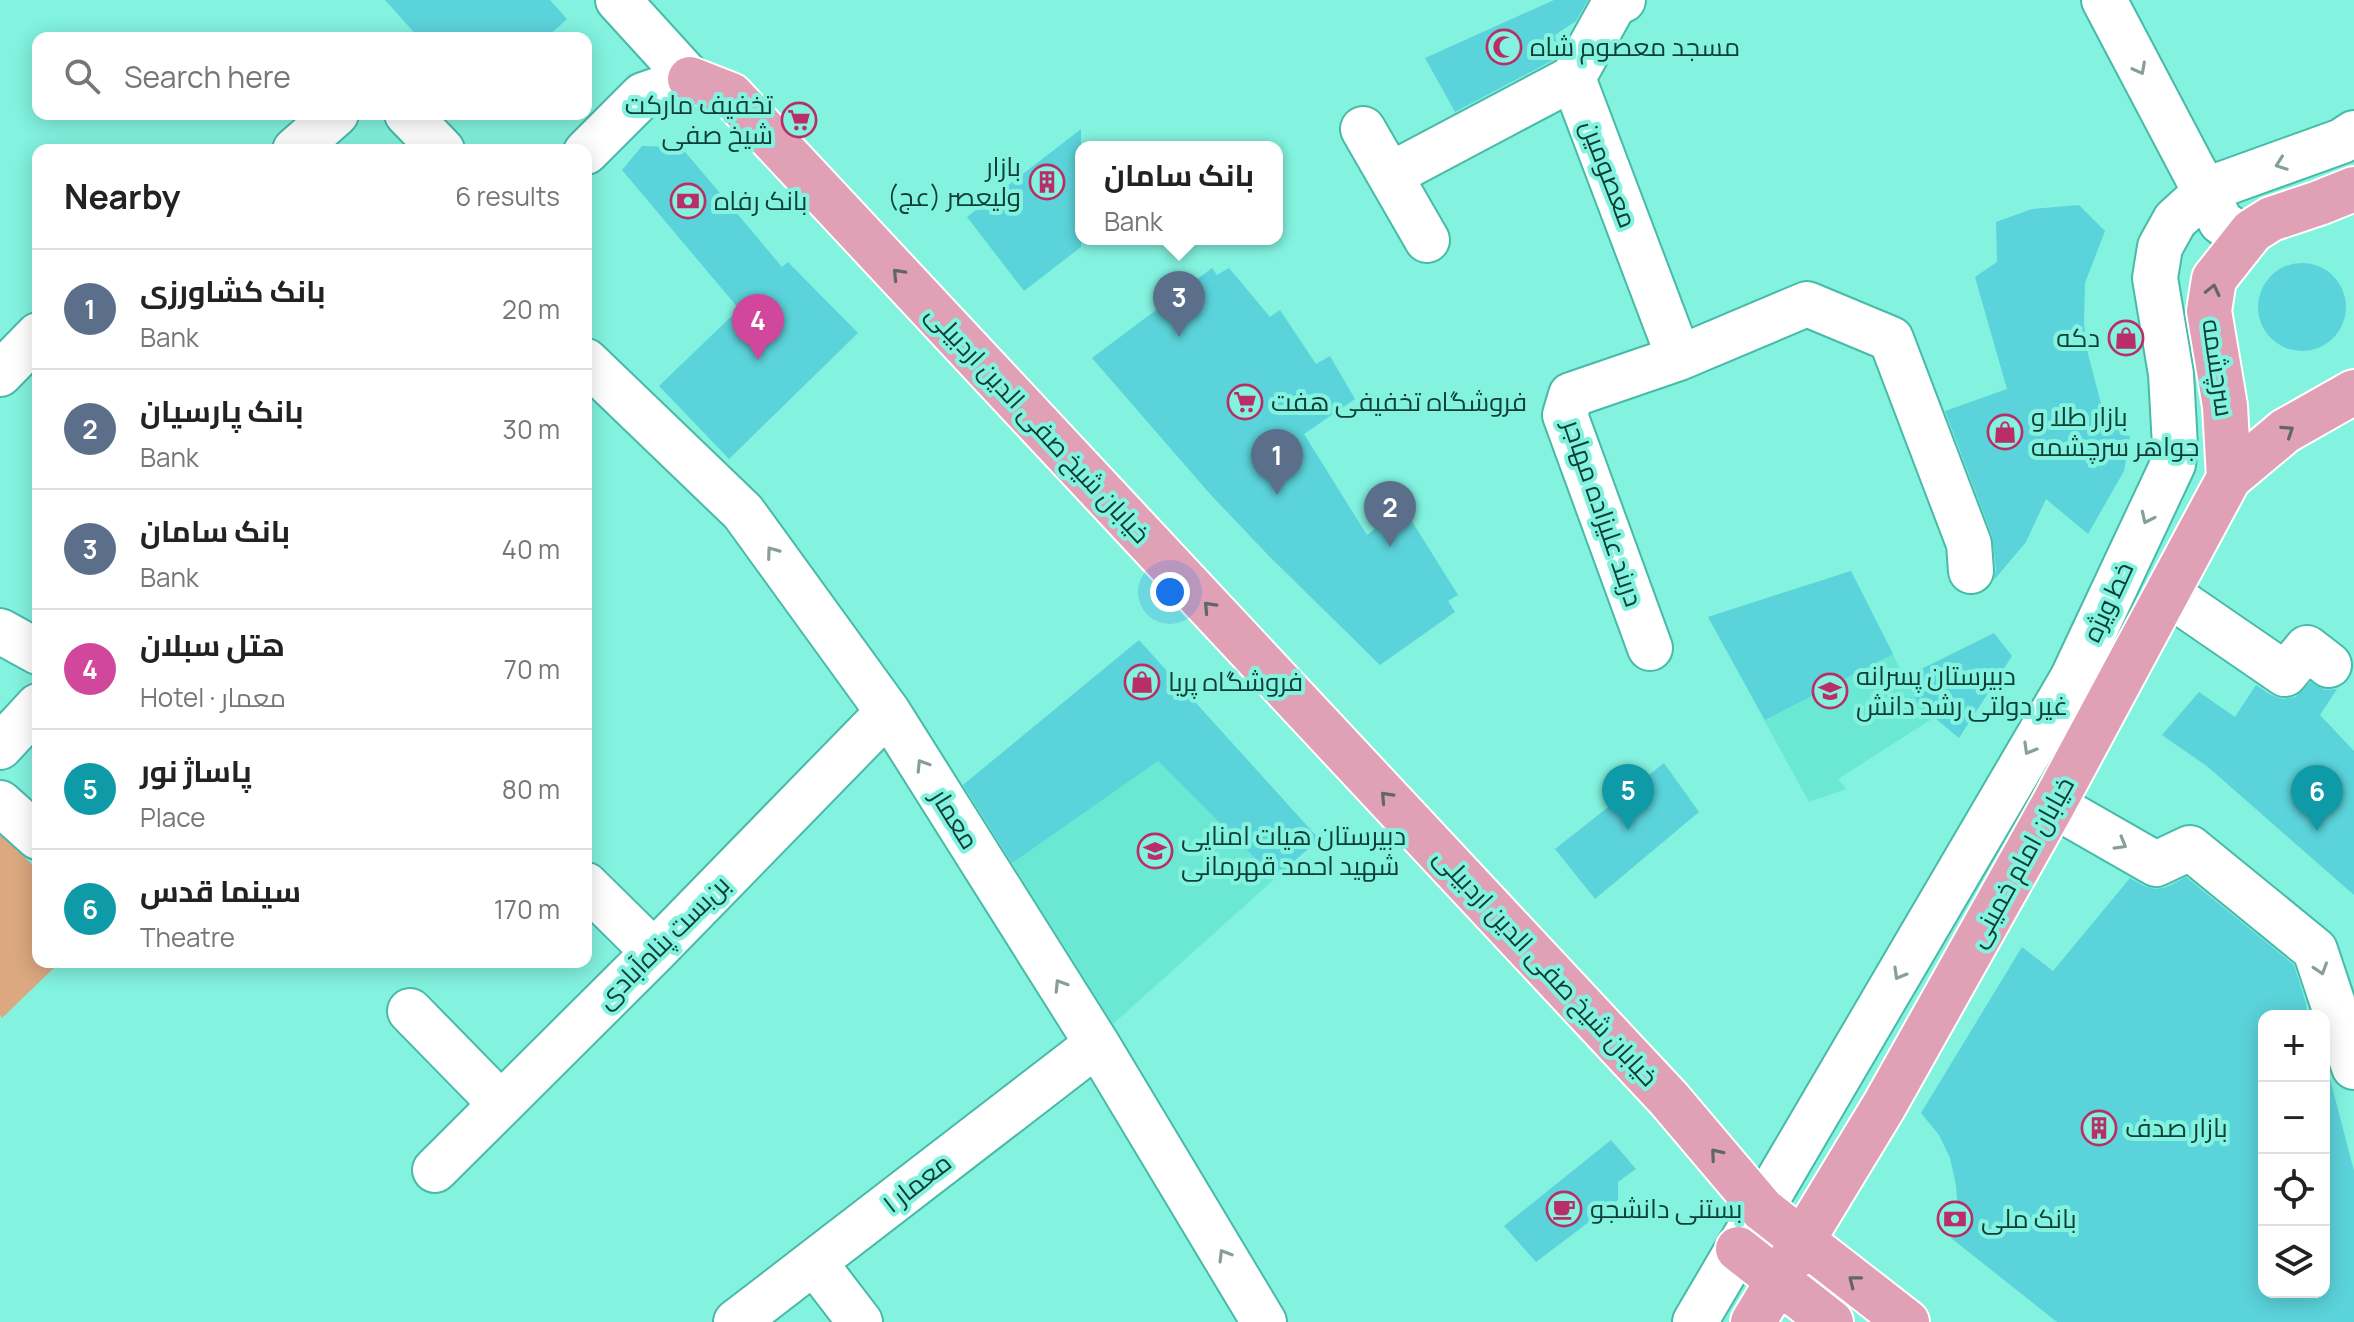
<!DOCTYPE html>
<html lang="en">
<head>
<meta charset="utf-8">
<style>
	:root { --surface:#fff; --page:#f6f6f6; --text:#222; --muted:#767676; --line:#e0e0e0; --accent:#1a73e8 }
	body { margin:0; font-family:Manrope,Cairo,sans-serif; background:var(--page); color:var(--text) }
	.controls { position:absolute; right:24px; bottom:24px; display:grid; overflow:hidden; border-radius:16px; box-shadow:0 4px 20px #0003 }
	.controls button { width:72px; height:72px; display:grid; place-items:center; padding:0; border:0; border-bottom:2px solid var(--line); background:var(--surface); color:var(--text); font:40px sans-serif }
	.you { position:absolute; left:1170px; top:592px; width:28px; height:28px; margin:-20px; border:6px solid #fff; border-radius:50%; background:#1a73e8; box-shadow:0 0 0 12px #1a73e833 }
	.badge { display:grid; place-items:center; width:52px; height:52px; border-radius:50%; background:var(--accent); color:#fff; font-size:26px; font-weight:700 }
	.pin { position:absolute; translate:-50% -66px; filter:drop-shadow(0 2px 4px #0008) }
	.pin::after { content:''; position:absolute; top:42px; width:28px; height:24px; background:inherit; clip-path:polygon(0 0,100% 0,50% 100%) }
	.popup { position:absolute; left:1075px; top:141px; width:208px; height:104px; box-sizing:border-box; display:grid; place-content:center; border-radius:16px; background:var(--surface); filter:drop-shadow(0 2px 6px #0005); font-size:26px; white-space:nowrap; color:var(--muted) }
	.popup b { font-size:30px; color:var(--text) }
	.popup::after { content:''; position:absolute; left:50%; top:100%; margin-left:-16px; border:16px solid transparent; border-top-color:var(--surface) }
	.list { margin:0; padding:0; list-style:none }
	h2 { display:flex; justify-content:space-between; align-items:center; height:104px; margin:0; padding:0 32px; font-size:34px }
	h2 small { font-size:26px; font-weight:400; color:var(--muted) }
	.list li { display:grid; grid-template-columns:52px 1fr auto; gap:24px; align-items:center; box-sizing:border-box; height:120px; padding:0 32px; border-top:2px solid var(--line) }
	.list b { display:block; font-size:30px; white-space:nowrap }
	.list p { margin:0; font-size:26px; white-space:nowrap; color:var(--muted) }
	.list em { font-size:26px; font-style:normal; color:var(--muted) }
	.icon { flex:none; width:44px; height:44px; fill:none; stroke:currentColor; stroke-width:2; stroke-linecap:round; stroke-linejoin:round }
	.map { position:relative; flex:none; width:2354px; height:1322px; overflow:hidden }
	.search { position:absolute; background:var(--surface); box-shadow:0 4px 20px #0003; left:32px; top:32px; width:560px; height:88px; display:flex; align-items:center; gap:20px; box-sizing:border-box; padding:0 28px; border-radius:16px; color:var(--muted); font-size:30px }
	.panel { position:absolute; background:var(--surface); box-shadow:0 4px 20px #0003; left:32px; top:144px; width:560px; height:824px; border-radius:16px }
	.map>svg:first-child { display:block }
	.built { fill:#6ae8d3 }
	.green { fill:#dba87f }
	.building { fill:#5bd3da }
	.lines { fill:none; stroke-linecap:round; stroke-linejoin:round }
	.minor-casing { stroke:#47baa8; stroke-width:48 }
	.major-casing { stroke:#fff; stroke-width:48 }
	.minor { stroke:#fff; stroke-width:44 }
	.major { stroke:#e0a1b6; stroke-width:44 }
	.oneway { stroke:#869f9b }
	.oneway2 { stroke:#61666a }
	.labels { text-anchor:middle; stroke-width:8; stroke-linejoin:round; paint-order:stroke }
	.poi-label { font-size:26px; fill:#0c3f37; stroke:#83f2df; text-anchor:start }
	.street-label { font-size:26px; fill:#0c3f37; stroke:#83f2df }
</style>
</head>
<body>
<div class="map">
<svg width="2354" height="1322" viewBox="0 0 2354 1322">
	<rect width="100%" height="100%" fill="#83f2df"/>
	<!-- built -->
	<path class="built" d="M1851 571 1918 704 1935 717 1838 779 1846 789 1809 802 1708 617Z
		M1100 673 1185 692 1319 839 1113 1024 963 785Z"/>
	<!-- green -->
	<path class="green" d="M0 832 38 871V962H60L2 1018 0 1015Z"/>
	<!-- building -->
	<path class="building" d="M385 0H550L567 19 546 38H419Z
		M1554 0H1588L1576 21 1555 35 1558 54 1555 59 1455 112 1425 58Z
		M1081 129V247L1024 291 967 217Z
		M642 146 681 147 782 267 788 262 858 333 729 459 659 386 739 309 622 170Z
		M2079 205 2105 231 2085 283 2084 323 2087 350 2105 419 2112 416 2121 435 2130 436 2124 471 2088 534 2046 499 2026 542 1994 580 1996 569 1992 536 1945 411 2007 389 1975 277 1997 262 1996 222 2032 209Z
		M2258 307a44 44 0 1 1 88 0a44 44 0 1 1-88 0Z
		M1212 268 1217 275 1229 268 1270 317 1280 310 1316 364 1330 356 1355 399 1304 434 1367 535 1403 507 1458 595 1448 601 1455 612 1380 665 1268 555 1210 494 1092 358Z
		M1851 571 1893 654 1765 720 1708 617Z
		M1994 633 2012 656 1959 738 1918 704 1905 677Z
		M1139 640 1319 839 1275 878 1158 761 1012 863 963 785Z
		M2311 682 2325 690 2337 689 2320 715 2354 751V895L2208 767 2162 735 2199 692 2235 717 2256 685 2271 695 2283 699 2295 697Z
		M1664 763 1699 812 1595 899 1555 849Z
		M2186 877 2294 965 2306 1003 2307 1016H2264V1292H2324V1056L2354 1171V1322H2057L1951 1238 1958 1211 1956 1185 1950 1158 1939 1135 1921 1113 2022 947 2053 971 2130 878 2144 886 2156 889 2167 887Z
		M1611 1140 1636 1169 1618 1182V1200L1536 1262 1504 1226Z"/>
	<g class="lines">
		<!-- minor casing -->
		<g class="minor-casing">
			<path id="minor" d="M1623 0 1614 4 1573 78 1679 358
				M2104 0 2221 222 2234 231 2248 234
				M407 114 442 150
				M1363 129 1427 240
				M295 150 336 114
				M586 152 643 95 690 79 618 0
				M1390 175 1573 78
				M586 361 743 512 888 712 1097 1044 1264 1322
				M0 374 38 335
				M2167 593 2285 674 2307 648 2329 665
				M0 631 38 652
				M1650 648 1565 415 1571 395 1679 358 1807 304 1891 339 1969 544 1971 571
				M0 747 38 706
				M0 803 38 837
				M2053 805 2156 864 2190 848 2315 950 2354 1067
				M586 885 654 952
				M410 1011 501 1104
				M435 1170 654 952 888 712
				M814 1262 860 1322
				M736 1322 1097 1044
				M1695 1322 2072 679 2173 464 2175 446 2171 374 2155 278 2160 247 2175 220 2198 199 2217 186 2342 141 2354 133"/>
		</g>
		<!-- major casing -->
		<g class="major-casing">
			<path id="major" d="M690 79 731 95 1669 1099 1763 1210 1907 1322
				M2229 478 2225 406 2209 311 2214 279 2252 231 2271 219 2319 203 2354 189
				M1738 1249 1831 1322
				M1753 1322 1884 1106 2053 805 2229 478 2285 431 2354 392"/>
		</g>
		<!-- minor -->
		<use href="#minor" class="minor"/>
		<!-- major -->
		<use href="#major" class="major"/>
	</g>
	<!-- one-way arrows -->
	<defs><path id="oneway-chevron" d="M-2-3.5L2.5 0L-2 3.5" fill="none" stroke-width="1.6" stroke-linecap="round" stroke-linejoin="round" transform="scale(2)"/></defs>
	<g class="oneway">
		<use href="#oneway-chevron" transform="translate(2140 69) rotate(62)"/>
		<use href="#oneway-chevron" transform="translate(2281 164) rotate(160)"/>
		<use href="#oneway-chevron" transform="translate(2147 518) rotate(115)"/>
		<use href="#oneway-chevron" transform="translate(772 552) rotate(-126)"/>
		<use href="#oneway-chevron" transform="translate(2029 749) rotate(120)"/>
		<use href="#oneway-chevron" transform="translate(922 765) rotate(-122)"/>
		<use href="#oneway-chevron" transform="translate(2121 844) rotate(30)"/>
		<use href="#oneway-chevron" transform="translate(2321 969) rotate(72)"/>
		<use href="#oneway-chevron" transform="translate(1899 974) rotate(120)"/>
		<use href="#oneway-chevron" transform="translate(1060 985) rotate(-122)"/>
		<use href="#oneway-chevron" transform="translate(1224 1255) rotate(-121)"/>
	</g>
	<g class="oneway2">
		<use href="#oneway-chevron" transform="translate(898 274) rotate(-133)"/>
		<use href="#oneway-chevron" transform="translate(2213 290) rotate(-77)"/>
		<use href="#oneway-chevron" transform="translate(2288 431) rotate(-34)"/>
		<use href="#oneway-chevron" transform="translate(1209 607) rotate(-133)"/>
		<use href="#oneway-chevron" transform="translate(1386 797) rotate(-133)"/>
		<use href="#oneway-chevron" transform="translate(1716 1154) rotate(-130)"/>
		<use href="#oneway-chevron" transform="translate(1854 1281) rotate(-142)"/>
	</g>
	<!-- icons -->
	<defs>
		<g id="mosque-ring" transform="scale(1.8)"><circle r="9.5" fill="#83f2df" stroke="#b92e67" stroke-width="1.5"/><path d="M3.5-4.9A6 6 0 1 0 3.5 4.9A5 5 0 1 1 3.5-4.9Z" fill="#b92e67"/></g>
		<g id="supermarket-ring" transform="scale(1.8)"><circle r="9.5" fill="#83f2df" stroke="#b92e67" stroke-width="1.5"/><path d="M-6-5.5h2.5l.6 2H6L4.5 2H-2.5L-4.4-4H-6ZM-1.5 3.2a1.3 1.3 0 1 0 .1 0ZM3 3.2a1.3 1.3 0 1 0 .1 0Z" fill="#b92e67"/></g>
		<g id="building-ring" transform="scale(1.8)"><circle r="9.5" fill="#83f2df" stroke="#b92e67" stroke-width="1.5"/><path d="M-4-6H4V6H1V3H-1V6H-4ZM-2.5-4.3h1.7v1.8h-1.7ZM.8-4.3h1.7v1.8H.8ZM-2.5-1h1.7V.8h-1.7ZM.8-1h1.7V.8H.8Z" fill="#b92e67"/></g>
		<g id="bank-ring" transform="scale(1.8)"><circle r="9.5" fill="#83f2df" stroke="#b92e67" stroke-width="1.5"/><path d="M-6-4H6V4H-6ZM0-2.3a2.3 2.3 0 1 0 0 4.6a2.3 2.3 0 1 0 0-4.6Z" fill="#b92e67"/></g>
		<g id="shop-ring" transform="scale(1.8)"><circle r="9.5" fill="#83f2df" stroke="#b92e67" stroke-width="1.5"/><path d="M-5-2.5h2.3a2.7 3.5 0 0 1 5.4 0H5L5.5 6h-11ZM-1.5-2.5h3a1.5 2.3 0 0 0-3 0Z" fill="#b92e67"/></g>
		<g id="school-ring" transform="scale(1.8)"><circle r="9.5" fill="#83f2df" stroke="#b92e67" stroke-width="1.5"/><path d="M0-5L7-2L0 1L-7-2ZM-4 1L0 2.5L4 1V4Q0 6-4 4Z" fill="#b92e67"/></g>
		<g id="cafe-ring" transform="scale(1.8)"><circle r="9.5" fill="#83f2df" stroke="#b92e67" stroke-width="1.5"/><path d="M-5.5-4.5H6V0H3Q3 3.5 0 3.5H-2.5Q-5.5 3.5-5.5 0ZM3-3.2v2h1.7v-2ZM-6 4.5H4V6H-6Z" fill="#b92e67"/></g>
	</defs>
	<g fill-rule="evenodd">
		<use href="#mosque-ring" x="1504" y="47"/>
		<use href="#supermarket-ring" x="799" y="120"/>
		<use href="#building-ring" x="1047" y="182"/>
		<use href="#bank-ring" x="688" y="201"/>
		<use href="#shop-ring" x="2126" y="338"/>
		<use href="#supermarket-ring" x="1245" y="402"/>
		<use href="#shop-ring" x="2005" y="432"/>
		<use href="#shop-ring" x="1142" y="682"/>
		<use href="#school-ring" x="1830" y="691"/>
		<use href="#school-ring" x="1155" y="851"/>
		<use href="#building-ring" x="2099" y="1128"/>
		<use href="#cafe-ring" x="1564" y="1209"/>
		<use href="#bank-ring" x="1955" y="1219"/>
	</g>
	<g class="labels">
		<!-- poi labels -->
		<g class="poi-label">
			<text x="1530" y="56">مسجد معصوم شاه</text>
			<text x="773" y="114" text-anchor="end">تخفیف مارکت<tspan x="773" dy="30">شیخ صفی</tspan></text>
			<text x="1021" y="176" text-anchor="end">بازار<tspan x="1021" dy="30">ولیعصر (عج)</tspan></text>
			<text x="714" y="210">بانک رفاه</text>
			<text x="2100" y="347" text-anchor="end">دکه</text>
			<text x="1271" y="411">فروشگاه تخفیفی هفت</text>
			<text x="2031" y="426">بازار طلا و<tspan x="2031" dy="30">جواهر سرچشمه</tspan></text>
			<text x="1856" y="685">دبیرستان پسرانه<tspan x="1856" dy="30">غیر دولتی رشد دانش</tspan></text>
			<text x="1168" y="691">فروشگاه پریا</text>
			<text x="1181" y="845">دبیرستان هیات امنایی<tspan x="1181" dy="30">شهید احمد قهرمانی</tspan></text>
			<text x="2125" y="1137">بازار صدف</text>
			<text x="1590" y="1218">بستنی دانشجو</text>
			<text x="1981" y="1228">بانک ملی</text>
		</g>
		<!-- street labels -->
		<g class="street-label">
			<text transform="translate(1609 174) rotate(69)" y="9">معصومین</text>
			<text transform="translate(2218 368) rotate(82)" y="9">سرچشمه</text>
			<text transform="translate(1038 424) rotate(47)" y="9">خیابان شیخ صفی الدین اردبیلی</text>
			<text transform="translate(1603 513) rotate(71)" y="9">دربند علیزاده مهاجر</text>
			<text transform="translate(2108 602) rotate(-65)" y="9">خط ویژه</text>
			<text transform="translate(955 819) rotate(58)" y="9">معمار</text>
			<text transform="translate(2021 862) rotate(-61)" y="9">خیابان امام خمینی</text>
			<text transform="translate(663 942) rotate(-45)" y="9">بن‌بست پناه‌آبادی</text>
			<text transform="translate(1546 967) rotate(47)" y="9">خیابان شیخ صفی الدین اردبیلی</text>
			<text transform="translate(917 1183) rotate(-38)" y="9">معمار ۱</text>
		</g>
	</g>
</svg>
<div class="controls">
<button>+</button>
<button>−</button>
<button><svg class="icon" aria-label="locate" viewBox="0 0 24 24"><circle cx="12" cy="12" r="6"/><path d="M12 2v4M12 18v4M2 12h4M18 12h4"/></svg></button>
<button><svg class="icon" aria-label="layers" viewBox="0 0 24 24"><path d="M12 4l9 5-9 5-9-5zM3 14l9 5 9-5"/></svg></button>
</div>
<div class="you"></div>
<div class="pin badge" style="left:1277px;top:495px;background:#5c6f8a">1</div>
<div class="pin badge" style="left:1390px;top:547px;background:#5c6f8a">2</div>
<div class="pin badge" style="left:1179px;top:337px;background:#5c6f8a">3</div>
<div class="popup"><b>بانک سامان</b>Bank</div>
<div class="pin badge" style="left:758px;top:360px;background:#d1479c">4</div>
<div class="pin badge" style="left:1628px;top:830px;background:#0f9aa8">5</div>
<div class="pin badge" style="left:2317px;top:831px;background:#0f9aa8">6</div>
<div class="search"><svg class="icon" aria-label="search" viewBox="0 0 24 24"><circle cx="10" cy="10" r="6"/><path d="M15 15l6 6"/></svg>Search here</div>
<section class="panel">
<h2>Nearby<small>6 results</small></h2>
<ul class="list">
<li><span class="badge" style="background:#5c6f8a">1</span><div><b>بانک کشاورزی</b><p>Bank</p></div><em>20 m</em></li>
<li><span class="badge" style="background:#5c6f8a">2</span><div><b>بانک پارسیان</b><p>Bank</p></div><em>30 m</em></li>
<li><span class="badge" style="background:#5c6f8a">3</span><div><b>بانک سامان</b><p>Bank</p></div><em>40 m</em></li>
<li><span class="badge" style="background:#d1479c">4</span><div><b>هتل سبلان</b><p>Hotel · معمار</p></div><em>70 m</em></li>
<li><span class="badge" style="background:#0f9aa8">5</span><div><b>پاساژ نور</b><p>Place</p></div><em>80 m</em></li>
<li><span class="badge" style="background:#0f9aa8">6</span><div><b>سینما قدس</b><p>Theatre</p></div><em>170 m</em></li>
</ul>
</section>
</div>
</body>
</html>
